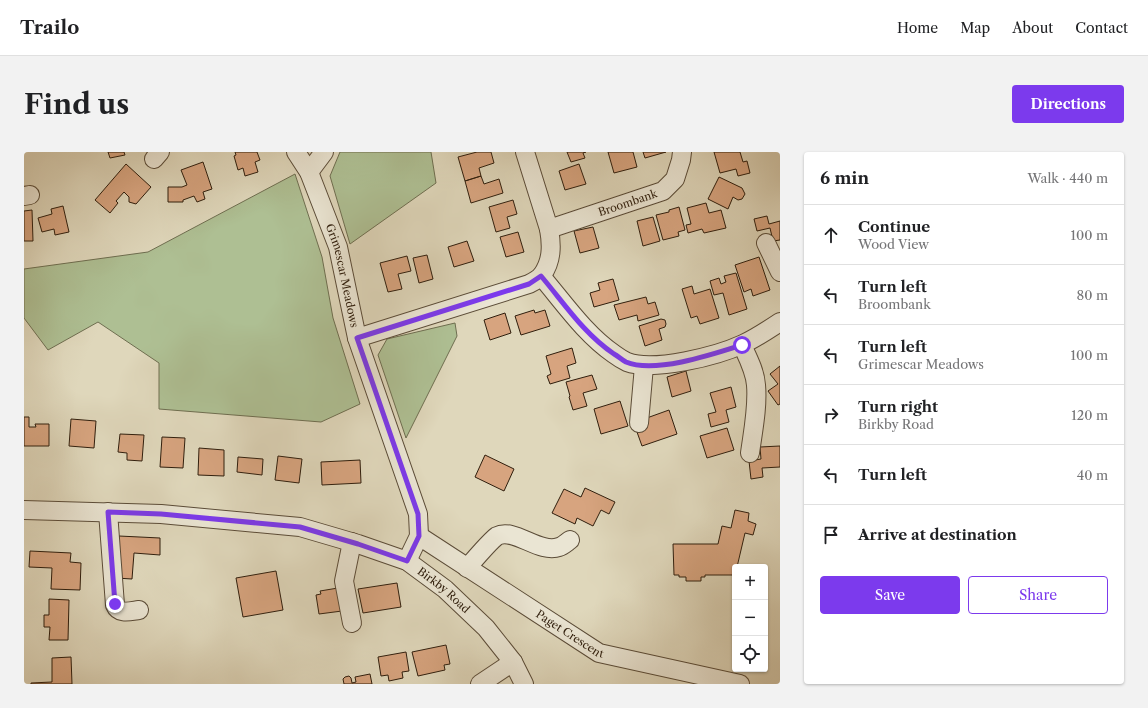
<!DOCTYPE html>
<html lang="en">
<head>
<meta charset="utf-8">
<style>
	:root { --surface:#fff; --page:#f2f2f2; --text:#202124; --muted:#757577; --line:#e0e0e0; --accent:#7c3aed }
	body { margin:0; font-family:"Libre Caslon Text",serif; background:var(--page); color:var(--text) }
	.controls { position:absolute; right:12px; bottom:12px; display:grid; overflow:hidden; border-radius:4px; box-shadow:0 1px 3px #0004 }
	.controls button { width:36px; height:36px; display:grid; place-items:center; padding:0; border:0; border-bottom:1px solid var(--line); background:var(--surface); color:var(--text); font:20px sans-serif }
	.stop { position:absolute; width:12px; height:12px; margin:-9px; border:3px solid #7c3aed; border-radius:50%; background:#fff }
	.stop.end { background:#7c3aed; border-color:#fff; box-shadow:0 1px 4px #0008 }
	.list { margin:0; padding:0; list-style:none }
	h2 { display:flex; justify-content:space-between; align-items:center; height:52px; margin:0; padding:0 16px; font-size:17px }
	h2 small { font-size:13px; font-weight:400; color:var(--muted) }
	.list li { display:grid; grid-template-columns:26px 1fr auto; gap:12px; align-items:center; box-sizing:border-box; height:60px; padding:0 16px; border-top:1px solid var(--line) }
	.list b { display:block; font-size:15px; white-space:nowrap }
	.list p { margin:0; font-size:13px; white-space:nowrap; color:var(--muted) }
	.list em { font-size:13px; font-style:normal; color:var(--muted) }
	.actions { display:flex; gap:8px; padding:12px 16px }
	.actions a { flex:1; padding:9px 0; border:1px solid var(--accent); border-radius:4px; text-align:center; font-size:14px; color:var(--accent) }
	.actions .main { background:var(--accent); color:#fff }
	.icon { flex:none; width:22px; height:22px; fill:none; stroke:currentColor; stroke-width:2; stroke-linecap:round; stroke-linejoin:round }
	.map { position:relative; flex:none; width:756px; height:532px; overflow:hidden; border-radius:4px }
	header { display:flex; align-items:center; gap:24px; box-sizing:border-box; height:56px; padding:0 20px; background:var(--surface); border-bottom:1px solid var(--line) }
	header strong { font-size:19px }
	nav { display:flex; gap:22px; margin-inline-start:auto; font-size:14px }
	.intro { display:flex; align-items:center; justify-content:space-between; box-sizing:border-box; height:96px; padding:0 24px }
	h1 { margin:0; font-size:28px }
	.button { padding:10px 18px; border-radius:4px; background:var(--accent); color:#fff; font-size:14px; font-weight:700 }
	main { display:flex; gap:24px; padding:0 24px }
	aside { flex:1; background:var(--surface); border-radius:4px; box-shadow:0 1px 3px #0004 }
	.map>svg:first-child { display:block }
	.green { fill:#aebf93; stroke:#6e6e50 }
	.building { fill:#d7a47f; stroke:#2f1e0d }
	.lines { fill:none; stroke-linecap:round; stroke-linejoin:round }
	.minor-casing { stroke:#5b4c38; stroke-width:20 }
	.minor { stroke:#eae5d3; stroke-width:18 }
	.route { stroke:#7c3aed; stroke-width:5 }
	.labels { text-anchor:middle; stroke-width:4; stroke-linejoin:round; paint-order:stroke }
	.street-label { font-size:11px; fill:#2f1e0d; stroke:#eae5d3 }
</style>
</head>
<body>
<header>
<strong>Trailo</strong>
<nav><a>Home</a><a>Map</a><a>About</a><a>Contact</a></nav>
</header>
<div class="intro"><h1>Find us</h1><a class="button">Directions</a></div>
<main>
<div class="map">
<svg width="756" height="532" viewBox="0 0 756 532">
	<rect width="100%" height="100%" fill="#dfd7bb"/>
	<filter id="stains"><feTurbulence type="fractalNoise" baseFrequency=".005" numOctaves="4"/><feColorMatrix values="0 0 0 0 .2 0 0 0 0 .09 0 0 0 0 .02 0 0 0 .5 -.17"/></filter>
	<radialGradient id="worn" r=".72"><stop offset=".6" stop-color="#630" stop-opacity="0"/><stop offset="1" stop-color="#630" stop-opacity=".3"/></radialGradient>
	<!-- green -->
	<path class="green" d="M316 0H407L412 31 326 92 306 24Z
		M271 22 298 105 309 166 336 252 297 270 135 257V211L74 170 24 198 0 166V117L124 100Z
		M431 171 433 184 382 286 354 203 363 187Z"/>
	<!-- building -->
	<path class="building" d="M84 0H100L101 3 86 6Z
		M211 0H233L236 8 231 10 234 20 221 24 219 16 214 18 210 4 212 3Z
		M453 0H467L470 11 455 16 457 24 441 29 434 5Z
		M543 0H562L559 1 561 6 547 10Z
		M584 0H609L613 15 590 21Z
		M619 0H642L621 6Z
		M690 0H716L719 10 723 9 726 21 714 24 712 17 696 21Z
		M179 10 188 37 179 40 181 47 173 50 170 44 159 48V50H144V35H158L163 33 157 18Z
		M102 12 127 35 112 52 105 50V45L100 40 92 49 94 51 86 61 71 48Z
		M555 12 562 32 541 38 535 19Z
		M457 24 460 32 475 27 479 41 447 51 441 29Z
		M695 25 718 36 721 42 718 47 714 48 709 45 704 57 684 47Z
		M489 48 493 62 483 65 486 76 472 80 465 55Z
		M682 51 685 61 697 58 702 76 680 81 678 77 664 81 662 73 667 72 663 56Z
		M39 54 45 80 31 83 30 77 18 80 14 66 28 62 27 57Z
		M655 55 661 78 654 80 655 84 639 88 632 63 645 60V58Z
		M8 58 9 89H0V59Z
		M743 64 745 72 756 69V88L749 89 746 76 733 79 730 67Z
		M629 65 636 89 619 94 613 69Z
		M569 75 575 96 556 101 550 79Z
		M494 80 500 100 482 105 476 85Z
		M443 89 450 109 430 115 424 95Z
		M403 103 409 127 395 131 389 106Z
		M383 104 387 119 374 122 378 137 364 140 356 111Z
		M735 105 746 138 729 144 727 137 720 140 711 113Z
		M712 121 723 157 705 163 699 141 690 143 686 129 695 126 697 132 702 130 700 124Z
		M589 127 595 148 570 155 566 141 576 138 574 131Z
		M668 134 670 142 686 137 695 166 676 172 673 164 667 166 658 137Z
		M622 145 624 152 631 150 635 163 614 169 613 163 595 168 590 153Z
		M510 158 511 161 521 158 526 174 497 183 491 164Z
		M481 161 487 181 466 188 460 168Z
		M637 167 641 168 642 172 641 175 635 177 638 188 621 194 615 174Z
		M548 196 552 211 543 214 546 226 526 232 523 224 527 222 522 204Z
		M756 214V252L754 253 744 239 754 232 746 222Z
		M662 219 667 239 648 245 643 225Z
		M568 223 573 237 559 241 563 254 549 258 545 245 546 244 542 230Z
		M707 235 712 255 702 258 705 270 687 275 684 262 692 260 686 241Z
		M596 249 604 274 577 282 570 257Z
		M645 258 653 282 618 294 613 280 623 276 620 267Z
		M0 265H5V275H12L11 272H25V294H0Z
		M47 267 72 269 70 296 45 294Z
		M703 276 710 298 683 306 676 284Z
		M96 282 120 283 118 309 103 308V301L94 300Z
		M138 285 161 286 159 316 136 315Z
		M756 294V315L738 316 739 325 727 327 725 309 737 307 736 295Z
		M175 296 200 298V324L174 323Z
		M461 303 490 317 480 339 451 325Z
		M254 304 278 307 275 331 251 328Z
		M214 305 239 307 238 323 213 320Z
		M336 308 337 331 298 333 297 310Z
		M561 336 591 350 585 362 577 358 569 374 553 366 551 372 528 361 540 337 557 345Z
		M711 358 725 361 724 369 732 372 729 383 721 381 713 415H711V423H681V425H677V429H662V425H655V423H650L649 392H694L698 374 707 376Z
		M95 384 136 386V403L110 401 108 427 92 426Z
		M6 399 47 401 46 410 57 411 56 438 27 437 28 416 5 415Z
		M252 419 259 458 219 465 212 426Z
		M373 431 377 455 339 461 334 437Z
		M314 436 318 459 295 462 292 443 297 442 296 439Z
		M25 447 45 448 44 488H25L26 475H20V463H25Z
		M422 493 426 512 420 513 421 518 394 524 388 500Z
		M382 500 385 519 378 520 379 526 365 529 364 523 357 524 354 505Z
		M47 505 48 532H7V531L28 530V506Z
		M346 522 348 532H320L319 527 321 525 325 524 327 526 328 531 332 530 331 525Z"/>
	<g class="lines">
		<!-- minor casing -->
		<g class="minor-casing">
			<g id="minor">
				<path id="s1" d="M272 0 285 20 314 95 333 186 394 362 395 384 383 409"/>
				<path d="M501 0 525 77"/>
				<path d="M130 7 136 0"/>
				<path d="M285 20 300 0"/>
				<path d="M0 44 6 43"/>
				<path d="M742 91 756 120"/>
				<path d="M517 124C540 151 561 182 590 202 594 205 599 208 603 210 630 220 693 204 719 192 732 186 744 178 756 170"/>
				<path id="s2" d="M333 186 505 132C509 130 515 127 518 123 528 109 528 94 525 77L639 39 651 27 657 8 658 0"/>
				<path d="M718 193C724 206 731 219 732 233 734 255 729 279 726 301"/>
				<path d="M615 271 620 214"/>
				<path id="s3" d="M0 358 137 362 276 375 334 392 383 409 421 437 462 476 489 510 500 532"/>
				<path d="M84 360 91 453C95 463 107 459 115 458"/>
				<path id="s4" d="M395 384 575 501 716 532"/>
				<path d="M443 416C450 408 466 389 473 384 490 375 515 402 535 395 539 394 543 390 546 388"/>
				<path d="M328 471 320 429 328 390"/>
				<path d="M456 532 489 510"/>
			</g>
		</g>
		<!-- minor -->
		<use href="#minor" class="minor"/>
	</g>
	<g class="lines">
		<!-- route -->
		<path class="route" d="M91 452 84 360 137 362 276 375 334 392 383 409 395 384 394 362 333 186 505 132 517 124C540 151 560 182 590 202 594 204 598 208 602 210 631 222 690 202 718 193"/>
	</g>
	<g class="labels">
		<!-- street labels -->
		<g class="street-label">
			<text dy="4" stroke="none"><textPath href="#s2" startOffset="327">Broombank</textPath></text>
			<text dy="4" stroke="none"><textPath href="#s1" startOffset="133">Grimescar Meadows</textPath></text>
			<text dy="4" stroke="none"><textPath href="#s3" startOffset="436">Birkby Road</textPath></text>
			<text dy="4" stroke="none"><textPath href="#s4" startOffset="180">Paget Crescent</textPath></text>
		</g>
	</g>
	<rect width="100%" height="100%" filter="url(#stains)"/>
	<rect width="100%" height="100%" fill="url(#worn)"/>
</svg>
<div class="controls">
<button>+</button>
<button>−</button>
<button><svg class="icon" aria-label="locate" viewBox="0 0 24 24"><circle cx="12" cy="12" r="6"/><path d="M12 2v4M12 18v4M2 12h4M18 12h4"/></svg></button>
</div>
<div class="stop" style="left:718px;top:193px"></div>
<div class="stop end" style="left:91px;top:452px"></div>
</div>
<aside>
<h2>6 min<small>Walk · 440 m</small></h2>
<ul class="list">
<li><svg class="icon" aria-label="ahead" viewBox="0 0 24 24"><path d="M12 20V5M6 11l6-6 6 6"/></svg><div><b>Continue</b><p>Wood View</p></div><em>100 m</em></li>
<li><svg class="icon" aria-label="left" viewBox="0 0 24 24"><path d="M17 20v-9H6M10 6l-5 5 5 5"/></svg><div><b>Turn left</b><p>Broombank</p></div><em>80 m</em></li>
<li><svg class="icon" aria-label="left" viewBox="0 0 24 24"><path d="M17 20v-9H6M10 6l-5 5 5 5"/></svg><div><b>Turn left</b><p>Grimescar Meadows</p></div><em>100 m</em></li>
<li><svg class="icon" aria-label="right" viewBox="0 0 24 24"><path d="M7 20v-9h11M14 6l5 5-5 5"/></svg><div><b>Turn right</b><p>Birkby Road</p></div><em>120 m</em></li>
<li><svg class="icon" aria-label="left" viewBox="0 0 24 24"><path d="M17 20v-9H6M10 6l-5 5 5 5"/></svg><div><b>Turn left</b></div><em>40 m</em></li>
<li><svg class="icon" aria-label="arrive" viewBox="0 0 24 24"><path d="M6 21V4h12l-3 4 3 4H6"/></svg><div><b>Arrive at destination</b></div></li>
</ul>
<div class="actions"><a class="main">Save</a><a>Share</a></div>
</aside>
</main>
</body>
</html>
